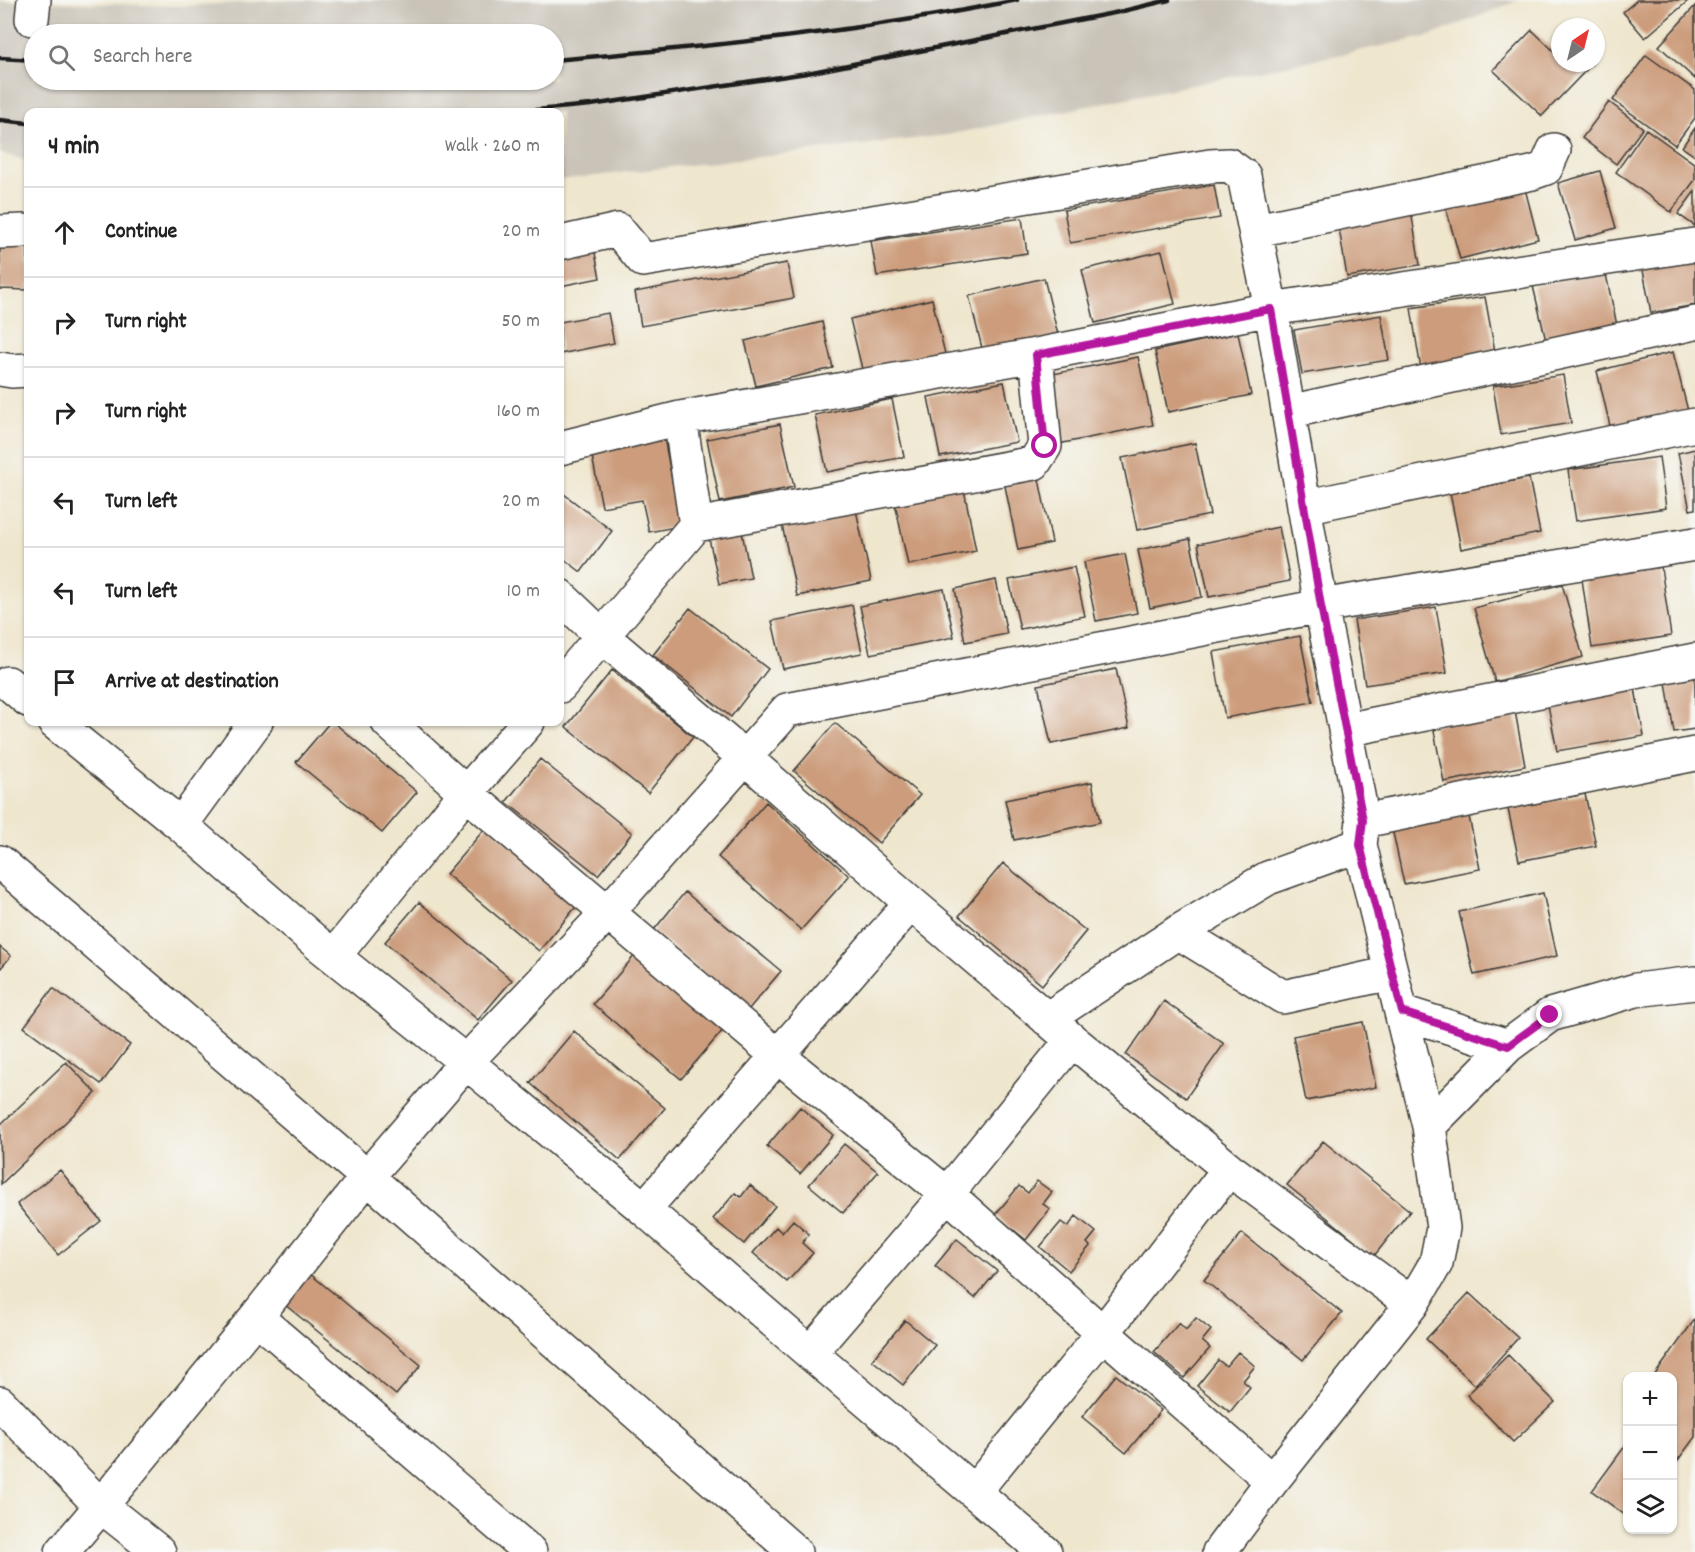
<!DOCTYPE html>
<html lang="en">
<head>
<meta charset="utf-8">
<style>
	:root { --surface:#fff; --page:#f2f2f2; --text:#222; --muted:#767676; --line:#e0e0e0 }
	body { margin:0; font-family:Dekko,sans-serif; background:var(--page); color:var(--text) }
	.controls { position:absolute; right:18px; bottom:18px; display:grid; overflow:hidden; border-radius:12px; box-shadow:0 2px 4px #0004 }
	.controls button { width:54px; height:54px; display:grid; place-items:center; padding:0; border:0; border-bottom:2px solid var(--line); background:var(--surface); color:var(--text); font:30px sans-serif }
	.compass { position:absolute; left:1551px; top:18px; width:54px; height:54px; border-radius:50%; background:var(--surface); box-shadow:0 2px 4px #0004; rotate:35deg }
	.stop { position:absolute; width:18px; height:18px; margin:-14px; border:4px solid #b5179e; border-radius:50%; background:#fff }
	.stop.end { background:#b5179e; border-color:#fff; box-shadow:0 2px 6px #0008 }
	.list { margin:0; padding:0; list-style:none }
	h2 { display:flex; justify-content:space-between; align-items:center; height:78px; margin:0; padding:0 24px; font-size:26px }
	h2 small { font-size:20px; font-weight:400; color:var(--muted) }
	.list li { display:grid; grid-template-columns:39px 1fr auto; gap:18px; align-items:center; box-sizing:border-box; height:90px; padding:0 24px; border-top:2px solid var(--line) }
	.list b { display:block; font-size:22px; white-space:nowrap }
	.list em { font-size:20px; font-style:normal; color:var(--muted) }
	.icon { flex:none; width:33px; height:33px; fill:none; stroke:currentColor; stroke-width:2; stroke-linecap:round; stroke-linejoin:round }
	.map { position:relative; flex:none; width:1695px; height:1552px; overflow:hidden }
	.search { position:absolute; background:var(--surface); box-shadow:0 2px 4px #0004; left:24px; top:24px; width:540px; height:66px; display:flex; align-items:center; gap:15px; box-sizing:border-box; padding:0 21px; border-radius:33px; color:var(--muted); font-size:22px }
	.panel { position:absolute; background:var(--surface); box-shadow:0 2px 4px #0004; left:24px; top:108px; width:540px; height:618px; border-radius:12px }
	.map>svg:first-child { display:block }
	.industrial { fill:#c9c3b8; fill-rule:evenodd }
	.building { fill:#cc9c7c }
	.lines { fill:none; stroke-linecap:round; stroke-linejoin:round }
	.minor-casing { stroke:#3c3a37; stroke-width:36 }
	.minor { stroke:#fff; stroke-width:33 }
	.rail { stroke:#1c1c1c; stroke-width:4.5 }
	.route { stroke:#b5179e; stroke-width:8 }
</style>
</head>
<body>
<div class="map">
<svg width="1695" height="1552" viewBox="0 0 1695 1552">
	<rect width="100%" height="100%" fill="#f6f6f2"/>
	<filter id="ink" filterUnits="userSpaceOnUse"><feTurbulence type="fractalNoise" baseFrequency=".0167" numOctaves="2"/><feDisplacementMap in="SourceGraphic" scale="12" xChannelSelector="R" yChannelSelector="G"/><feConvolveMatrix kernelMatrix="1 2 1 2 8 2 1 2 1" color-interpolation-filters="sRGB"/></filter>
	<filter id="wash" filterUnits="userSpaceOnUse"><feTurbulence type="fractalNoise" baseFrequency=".008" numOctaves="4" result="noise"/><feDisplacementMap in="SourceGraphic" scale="24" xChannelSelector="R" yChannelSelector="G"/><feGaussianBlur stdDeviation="1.35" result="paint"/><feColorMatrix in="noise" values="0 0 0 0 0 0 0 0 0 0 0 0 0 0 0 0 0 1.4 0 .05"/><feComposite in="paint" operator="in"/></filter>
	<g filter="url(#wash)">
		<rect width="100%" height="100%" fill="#efe6ce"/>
		<!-- industrial -->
		<path class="industrial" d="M290 0H1519L1430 36 947 135 560 180V112H28V161L0 153V1L181 6ZM34 34H554V80H34Z"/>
		<g id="blocks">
			<!-- building -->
			<path class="building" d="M1637 0H1689L1645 38 1623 12Z
				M1695 6V79L1659 46Z
				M1532 30 1560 57V63H1593L1542 116 1493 70Z
				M1646 55 1695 90V118L1675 145 1613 100Z
				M1609 102 1643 128 1616 164 1582 138Z
				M1695 128V156L1682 147Z
				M1646 129 1695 164V180L1671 212 1616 172Z
				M1600 171 1616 228 1575 240 1558 183Z
				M1523 181 1538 239 1460 259 1444 201Z
				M1214 185 1220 218 1070 243 1064 210Z
				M1695 191V226L1678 214Z
				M1411 211 1420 265 1347 277 1338 222Z
				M1022 218 1027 253 877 276 871 241Z
				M0 219 28 220V290L0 289Z
				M594 248 600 278 560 286V255Z
				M1162 251 1175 304 1095 323 1082 270Z
				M1695 255V305L1651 313 1642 265Z
				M787 263 794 298 641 326 635 292Z
				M1605 270 1618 330 1547 345 1533 286Z
				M1044 278 1059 339 984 356 969 296Z
				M1485 297 1496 357 1421 370 1411 308Z
				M932 299 945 354 863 373 850 319Z
				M608 313 614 343 560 354V322Z
				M1381 315 1389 360 1302 374 1294 330Z
				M822 322 833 368 756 386 745 341Z
				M1238 333 1251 395 1168 412 1155 351Z
				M1673 352 1688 411 1611 430 1597 371Z
				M1138 357 1153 425 1058 444 1043 376Z
				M1563 375 1571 423 1501 435 1493 386Z
				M1004 382 1017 442 940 457 928 397Z
				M892 399 904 457 827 472 815 415Z
				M780 424 794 487 720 502 707 439Z
				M664 438 681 526 649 532 642 500 602 507 591 451Z
				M1195 443 1210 515 1137 530 1122 458Z
				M1695 449V509L1690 510 1678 453Z
				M1659 457 1666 508 1576 521 1568 470Z
				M1038 474 1052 543 1018 550 1004 481Z
				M1529 478 1540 533 1461 549 1450 493Z
				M963 484 976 551 908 565 894 498Z
				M560 491 612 531 581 572 560 556Z
				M855 505 871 581 797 596 781 520Z
				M741 527 751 578 719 584 708 534Z
				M1279 527 1290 581 1209 597 1198 544Z
				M1190 539 1202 597 1150 608 1138 550Z
				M1125 554 1137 613 1096 621 1084 562Z
				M1074 567 1085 616 1020 629 1009 580Z
				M1661 567 1671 636 1592 648 1582 579Z
				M996 580 1007 634 965 642 955 589Z
				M1562 584 1583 657 1495 682 1474 608Z
				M944 589 954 637 870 654 860 606Z
				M852 605 862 653 783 669 772 621Z
				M1436 607 1447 673 1365 685 1354 620Z
				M690 608 768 669 731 717 653 655Z
				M1300 636 1313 702 1225 718 1213 652Z
				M1116 669 1129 728 1051 744 1038 685Z
				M612 670 693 737 648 793 566 727Z
				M1695 672V729L1674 732 1665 676Z
				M1634 684 1644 736 1557 751 1547 700Z
				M1515 711 1525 766 1444 782 1433 726Z
				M330 722H333L417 792 382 833 296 762Z
				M835 723 920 795 879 843 794 771Z
				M540 759 632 833 598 875 506 802Z
				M1092 782 1100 822 1014 840 1005 800Z
				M1585 794 1596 846 1519 861 1508 809Z
				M766 802 849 876 801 930 718 857Z
				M1468 812 1480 869 1404 884 1392 828Z
				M488 825 580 902 539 951 446 874Z
				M1003 863 1086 931 1042 985 959 916Z
				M685 892 781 971 748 1010 653 931Z
				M1543 893 1557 956 1474 975 1459 912Z
				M419 902 512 980 478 1020 385 942Z
				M0 947 11 956 0 969Z
				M636 954 724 1029 681 1079 593 1004Z
				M53 988 130 1045 101 1084 24 1027Z
				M1164 1001 1224 1044 1186 1098 1126 1055Z
				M1363 1022 1376 1087 1306 1101 1293 1036Z
				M574 1031 665 1108 620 1160 530 1083Z
				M66 1062 96 1093 1 1184 0 1125Z
				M800 1107 833 1135 800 1174 767 1146Z
				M1323 1141 1410 1211 1374 1256 1287 1185Z
				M844 1144 878 1172 843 1213 809 1185Z
				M60 1170 101 1221 58 1255 17 1204Z
				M1037 1181 1052 1192 1043 1204 1050 1209 1026 1240 995 1215 1019 1186 1028 1193Z
				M750 1185 775 1206 744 1244 713 1219 735 1193 741 1197Z
				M1076 1216 1096 1232 1087 1243 1090 1246 1069 1271 1040 1247 1061 1222 1068 1227Z
				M793 1220 809 1234 802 1243 813 1253 787 1282 753 1253 776 1227 782 1233Z
				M1242 1233 1342 1313 1303 1360 1204 1280Z
				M957 1239 997 1271 975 1298 935 1266Z
				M309 1273 421 1365 396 1395 284 1304Z
				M1469 1293 1518 1338 1475 1385 1426 1339Z
				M1196 1318 1211 1330 1202 1341 1210 1348 1184 1378 1154 1352 1179 1323 1186 1330Z
				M1695 1319V1437L1672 1468V1376H1654Z
				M905 1320 935 1345 903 1385 872 1360Z
				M1238 1352 1255 1366 1243 1381 1250 1387 1230 1412 1197 1386 1218 1360 1226 1366Z
				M1508 1355 1555 1402 1513 1442 1467 1395Z
				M1116 1375 1161 1410 1126 1453 1082 1417Z
				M1628 1442V1517L1592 1491Z"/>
		</g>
	</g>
	<g filter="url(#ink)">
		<use href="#blocks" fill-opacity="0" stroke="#3c3a37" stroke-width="1.5"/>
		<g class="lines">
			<!-- minor casing -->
			<g class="minor-casing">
				<path id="minor" d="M32 19 34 0
					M1256 230 1532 173 1546 168 1554 150
					M0 232 24 231
					M560 243 618 230 643 260 1210 166 1229 165 1244 176 1271 309 1321 606 1363 821 1360 845 1429 1126
					M0 369 12 371 28 370
					M1288 412 1695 323
					M560 448 680 418 1036 355 1271 309 1695 245
					M1304 507 1695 425
					M696 525 1034 463 1045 446 1036 355
					M560 596 602 636 744 757 911 903 1072 1040 1229 1169 1412 1304
					M8 683 28 700
					M560 686 696 525 680 418
					M54 722 181 825 317 943 466 1062 644 1209 810 1353 1045 1552
					M388 722 466 793 777 1055 947 1194 1103 1333 1272 1481
					M1345 730 1695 660
					M1363 821 1695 754
					M181 825 256 722
					M0 862 367 1177 795 1552
					M1178 932 1283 997 1391 973
					M334 956 466 793 528 722
					M1402 1012 1508 1046
					M1047 1019 1178 932 1268 878 1360 845
					M644 1209 911 903
					M256 1317 530 1552
					M810 1353 947 1194 1072 1040
					M0 1403 101 1506 62 1552
					M974 1492 1103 1333 1229 1169
					M159 1552 101 1506 256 1317 367 1177 466 1062 608 912 787 710 1321 606 1695 544
					M1219 1552 1272 1481 1412 1304 1436 1263 1443 1228 1429 1126 1508 1046 1550 1015 1636 990 1695 983"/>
			</g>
			<!-- minor -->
			<use href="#minor" class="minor"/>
			<!-- rail -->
			<path class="rail" d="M0 58 34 60
				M554 60C709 47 864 31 1017 0
				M514 112 591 105 807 73 1119 12 1169 0
				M0 120 28 123"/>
		</g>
	</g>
	<g class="lines" filter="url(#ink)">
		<!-- route -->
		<path class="route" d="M1045 446 1036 355 1271 309 1321 606 1363 820 1360 845 1402 1012 1508 1046 1550 1015"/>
	</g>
</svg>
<div class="controls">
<button>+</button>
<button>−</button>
<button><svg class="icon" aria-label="layers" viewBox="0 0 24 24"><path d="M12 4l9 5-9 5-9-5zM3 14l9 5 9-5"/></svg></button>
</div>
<svg class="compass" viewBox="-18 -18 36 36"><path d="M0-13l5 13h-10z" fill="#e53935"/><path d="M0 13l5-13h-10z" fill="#767676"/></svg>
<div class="stop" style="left:1045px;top:446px"></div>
<div class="stop end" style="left:1550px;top:1015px"></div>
<div class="search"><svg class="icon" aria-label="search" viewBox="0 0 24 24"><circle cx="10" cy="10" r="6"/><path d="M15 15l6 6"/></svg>Search here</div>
<section class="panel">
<h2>4 min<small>Walk · 260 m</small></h2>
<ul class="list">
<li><svg class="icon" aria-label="ahead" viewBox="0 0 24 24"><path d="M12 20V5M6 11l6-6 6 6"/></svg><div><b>Continue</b></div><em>20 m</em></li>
<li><svg class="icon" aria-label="right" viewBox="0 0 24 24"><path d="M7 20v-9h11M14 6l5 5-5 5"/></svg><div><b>Turn right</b></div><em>50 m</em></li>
<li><svg class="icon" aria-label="right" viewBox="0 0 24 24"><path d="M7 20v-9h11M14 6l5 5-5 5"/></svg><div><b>Turn right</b></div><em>160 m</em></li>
<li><svg class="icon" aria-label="left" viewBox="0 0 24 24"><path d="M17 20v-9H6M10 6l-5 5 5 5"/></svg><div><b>Turn left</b></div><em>20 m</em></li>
<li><svg class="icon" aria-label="left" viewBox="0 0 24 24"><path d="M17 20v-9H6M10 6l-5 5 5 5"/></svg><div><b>Turn left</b></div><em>10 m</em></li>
<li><svg class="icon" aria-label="arrive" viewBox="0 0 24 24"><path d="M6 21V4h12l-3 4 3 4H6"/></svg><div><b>Arrive at destination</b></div></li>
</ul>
</section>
</div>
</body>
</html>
